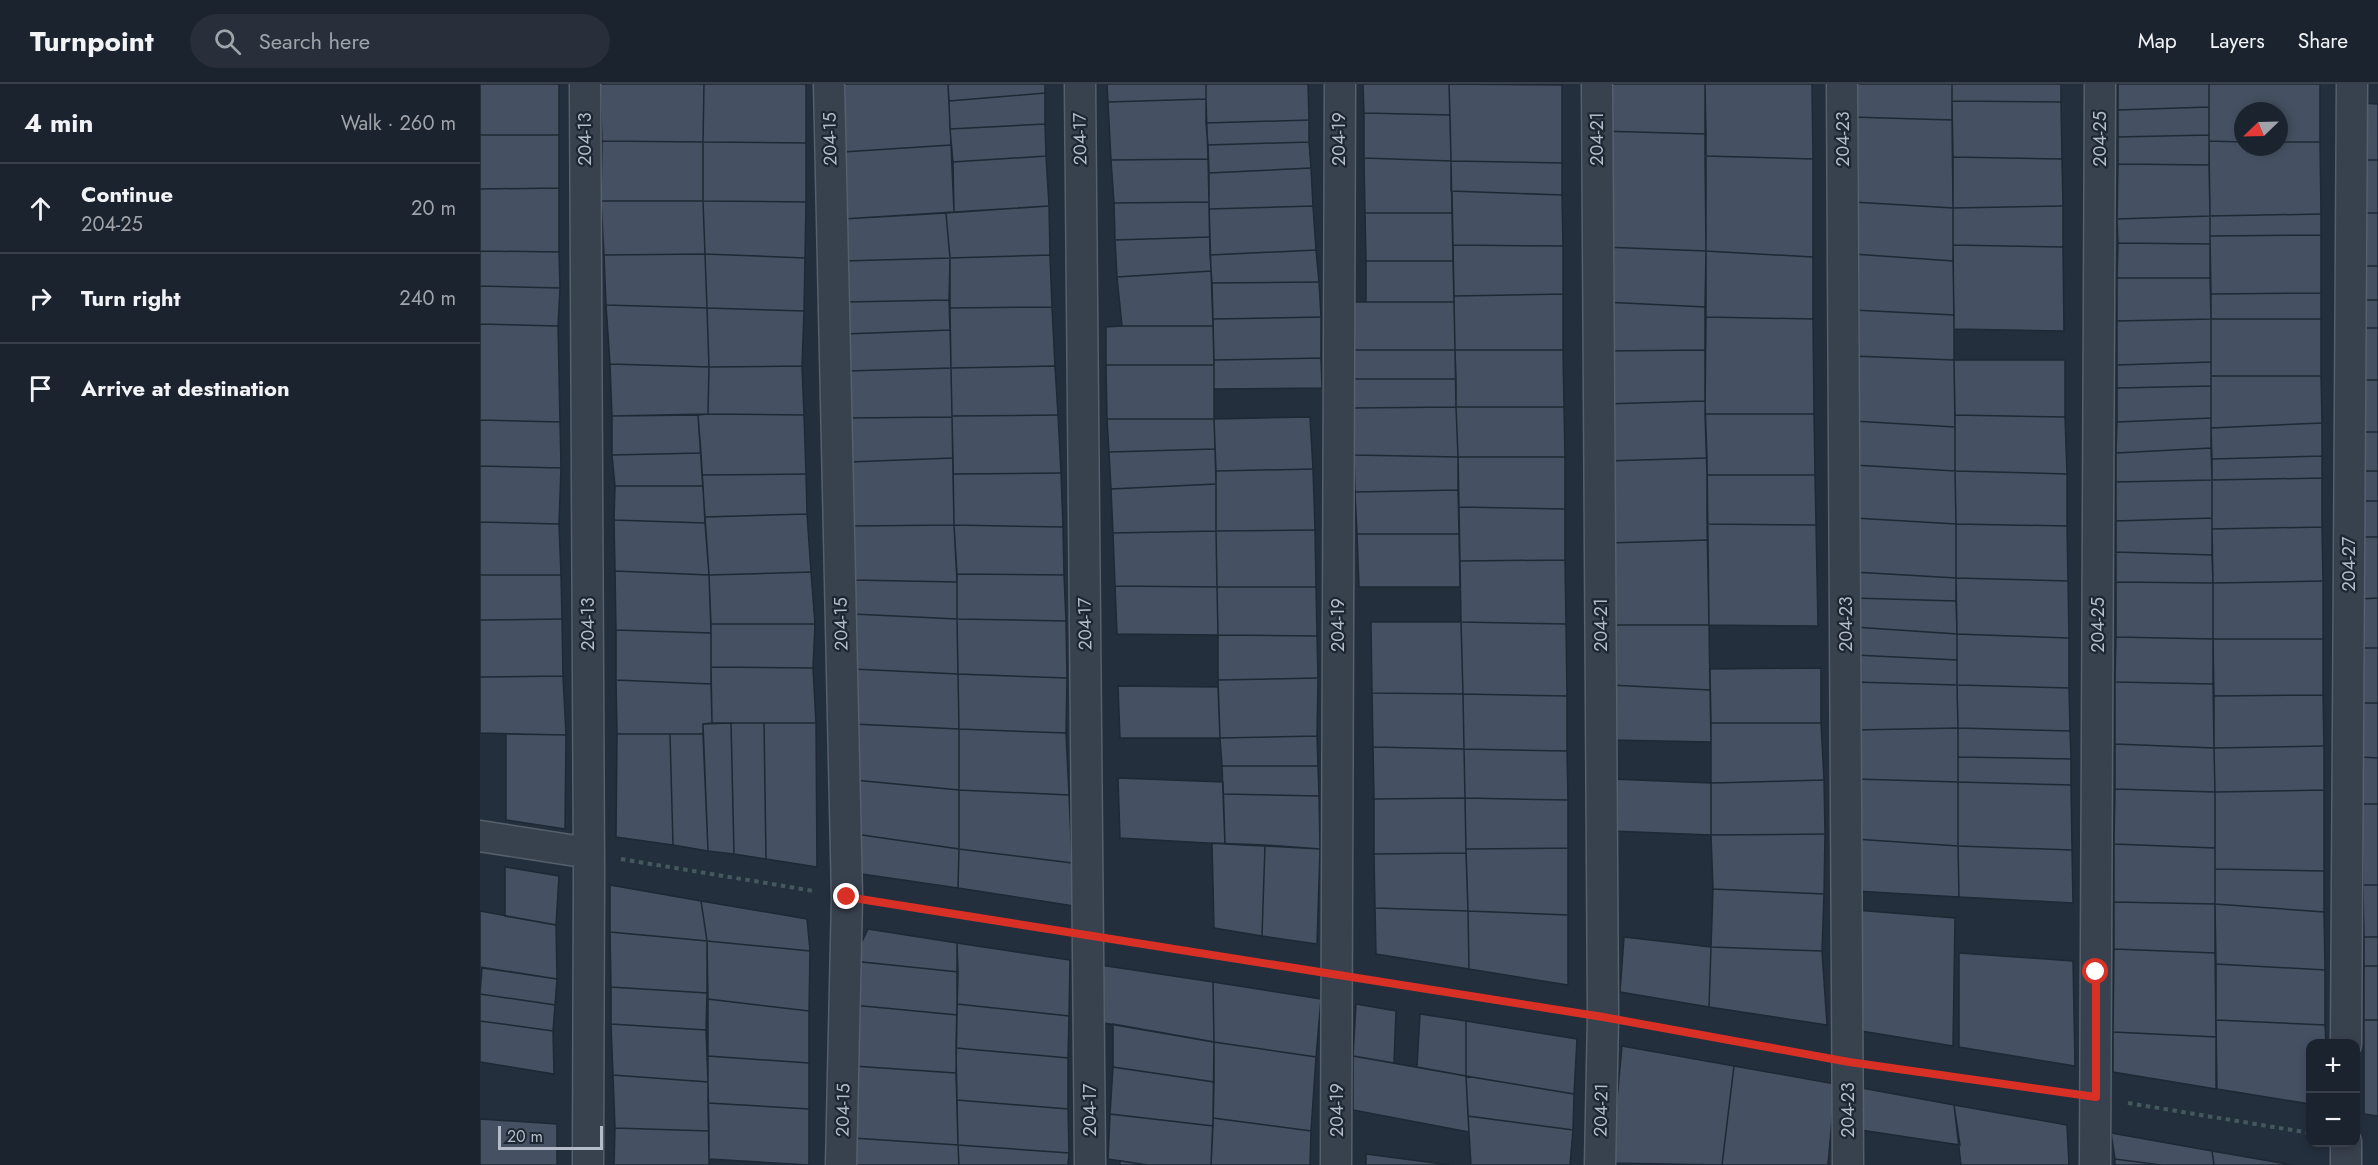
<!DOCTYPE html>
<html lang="en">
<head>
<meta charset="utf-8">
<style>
	:root { --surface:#1b232e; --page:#282f3a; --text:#f1f3f6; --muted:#a0a4aa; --line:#39404a }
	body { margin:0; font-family:Jost,sans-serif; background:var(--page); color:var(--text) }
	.controls { position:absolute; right:18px; bottom:18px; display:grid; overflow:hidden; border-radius:12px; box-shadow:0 3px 9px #0003 }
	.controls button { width:54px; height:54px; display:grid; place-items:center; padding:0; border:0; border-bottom:2px solid var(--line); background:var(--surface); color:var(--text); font:30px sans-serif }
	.compass { position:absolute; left:1754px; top:18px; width:54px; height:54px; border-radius:50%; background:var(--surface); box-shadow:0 3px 9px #0003; rotate:247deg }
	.scale { position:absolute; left:18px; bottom:15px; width:105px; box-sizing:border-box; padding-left:6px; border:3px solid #b4bcc9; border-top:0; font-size:16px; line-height:21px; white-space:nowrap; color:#b4bcc9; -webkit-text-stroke:4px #1d2633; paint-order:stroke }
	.stop { position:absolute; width:18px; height:18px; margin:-14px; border:4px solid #d93025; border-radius:50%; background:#fff }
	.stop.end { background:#d93025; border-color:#fff; box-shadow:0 2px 6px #0008 }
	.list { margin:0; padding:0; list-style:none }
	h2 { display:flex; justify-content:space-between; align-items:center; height:78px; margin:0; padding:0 24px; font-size:26px }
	h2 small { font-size:20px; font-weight:400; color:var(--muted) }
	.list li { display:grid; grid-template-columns:39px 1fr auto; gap:18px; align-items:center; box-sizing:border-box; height:90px; padding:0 24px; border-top:2px solid var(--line) }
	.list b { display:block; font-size:22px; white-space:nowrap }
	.list p { margin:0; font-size:20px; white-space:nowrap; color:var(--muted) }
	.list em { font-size:20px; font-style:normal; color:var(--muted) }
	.icon { flex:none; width:33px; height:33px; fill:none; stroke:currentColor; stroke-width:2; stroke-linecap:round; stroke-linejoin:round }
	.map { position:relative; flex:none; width:1898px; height:1081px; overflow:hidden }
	header { display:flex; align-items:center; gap:36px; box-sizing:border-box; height:84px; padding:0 30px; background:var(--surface); border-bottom:2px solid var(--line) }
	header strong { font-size:28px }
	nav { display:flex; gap:33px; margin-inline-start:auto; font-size:21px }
	.search { width:420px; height:54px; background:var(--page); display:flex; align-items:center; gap:15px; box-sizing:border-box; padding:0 21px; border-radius:33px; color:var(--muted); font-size:22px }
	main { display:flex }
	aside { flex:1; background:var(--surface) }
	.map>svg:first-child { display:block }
	.building { fill:#455162; stroke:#1f2835; stroke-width:1.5 }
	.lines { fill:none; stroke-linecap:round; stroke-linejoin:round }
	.street-casing { stroke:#565f6c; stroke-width:33 }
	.path { stroke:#44595c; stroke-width:4; stroke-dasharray:4.5 4.5; stroke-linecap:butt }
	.street { stroke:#38414e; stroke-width:30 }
	.route { stroke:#d93025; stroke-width:8 }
	.labels { text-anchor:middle; stroke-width:4.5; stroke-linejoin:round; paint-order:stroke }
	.street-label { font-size:18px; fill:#b4bcc9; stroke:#1d2633 }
</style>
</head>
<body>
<header>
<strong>Turnpoint</strong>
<div class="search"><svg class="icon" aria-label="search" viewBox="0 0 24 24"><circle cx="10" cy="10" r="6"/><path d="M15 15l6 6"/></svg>Search here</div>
<nav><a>Map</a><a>Layers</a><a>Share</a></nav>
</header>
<main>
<aside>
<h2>4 min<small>Walk · 260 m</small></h2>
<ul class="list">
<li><svg class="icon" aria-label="ahead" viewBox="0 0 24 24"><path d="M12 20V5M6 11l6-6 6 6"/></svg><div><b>Continue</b><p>204-25</p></div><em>20 m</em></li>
<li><svg class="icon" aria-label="right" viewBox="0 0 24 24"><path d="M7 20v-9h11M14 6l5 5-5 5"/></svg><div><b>Turn right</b></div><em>240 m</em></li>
<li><svg class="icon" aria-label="arrive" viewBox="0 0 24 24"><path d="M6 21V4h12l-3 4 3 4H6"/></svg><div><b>Arrive at destination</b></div></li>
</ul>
</aside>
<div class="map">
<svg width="1898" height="1081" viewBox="0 0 1898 1081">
	<rect width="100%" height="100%" fill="#242f3e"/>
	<!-- building -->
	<path class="building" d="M0 0H79V51H0Z
		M120 0H224L223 58 122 57Z
		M224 0H326V59L223 58Z
		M362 0H468L471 61 363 68Z
		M468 0H565V9L469 17Z
		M627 0H726V15L628 18Z
		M726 0H828L829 36 726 39Z
		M883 0H969L970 31 884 29Z
		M969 0 1082 1V79L971 77Z
		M969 0H1082V1Z
		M1120 0H1225L1226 50 1120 47Z
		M1225 0H1332L1333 75 1225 72Z
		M1372 0H1472V36L1372 33Z
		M1472 0H1581V18L1472 17Z
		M1638 0H1729V23L1638 26Z
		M1729 0H1840V58H1799V27H1763V58L1729 57Z
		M565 9V40L470 45 469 17Z
		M726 15 728 75 631 76 628 18Z
		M1472 17 1581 18 1582 75 1473 73Z
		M1878 19 1898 20V76H1879Z
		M1729 23V51L1638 53V26Z
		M884 29 970 31 971 77 884 74Z
		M1372 33 1472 36 1473 124 1373 118Z
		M829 36V58L728 61 726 39Z
		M565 40 566 72 473 78 470 45Z
		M1120 47 1226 50V167L1123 163Z
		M0 51H79V104L0 105Z
		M1729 51V81L1638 80V53Z
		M122 57 223 58V117H121Z
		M1729 57 1763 58V63H1799V58H1840L1841 130 1730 132Z
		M223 58 326 59V118L223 117Z
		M829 58 831 84 729 89 728 61Z
		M471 61 474 128 363 135V68Z
		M566 72 569 122 474 128 473 78Z
		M1225 72 1333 75V173L1226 167Z
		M1473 73 1582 75 1583 122 1473 124Z
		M884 74 971 77 972 129H885Z
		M728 75 729 118 634 119 631 76Z
		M1879 76H1898V129H1879Z
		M971 77 1082 79V111L971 107Z
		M1638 80 1729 81 1730 132 1637 135Z
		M831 84 833 122 729 125V89Z
		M79 104V168L0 167V105Z
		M972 107 1082 111 1083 162 973 161Z
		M121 117H223L225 170 124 171Z
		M223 117 326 118 325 174 225 170Z
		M729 118 730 153 635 156 634 119Z
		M1373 118 1473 124V177L1373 170Z
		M569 122 570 171 470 174 466 129Z
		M833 122 836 166 730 171 729 125Z
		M1583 122V163L1473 161V124Z
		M466 129 470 174 364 177 363 135Z
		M885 129H972L973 177H886Z
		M1879 129H1898V182H1879Z
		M1841 130V151L1730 152V132Z
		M1730 132V160L1638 159 1637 135Z
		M1841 151V209L1731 210 1730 152Z
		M730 153 731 187 637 193 635 156Z
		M1638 159 1730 160V194H1637Z
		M973 161 1083 162V210L974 212Z
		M1473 161 1583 163 1584 247 1474 245Z
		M1123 163 1226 167 1225 223 1124 218Z
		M836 166 839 198 732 199 730 171Z
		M0 167 79 168 80 204 0 202Z
		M1226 167 1333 173V235L1226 233Z
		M225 170 227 224 126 221 124 171Z
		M225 170 325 174 324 227 227 224Z
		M1373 170 1473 177 1474 231 1373 226Z
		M570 171 572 223 470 224V174Z
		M470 174 469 216 366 218 364 177Z
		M886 177H973L974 218H886Z
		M1879 182H1898V216H1880Z
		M731 187 733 242H642L637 193Z
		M1637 194H1730L1731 235 1637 237Z
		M839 198 841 233 733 235 732 199Z
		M0 202 80 204 78 242 0 240Z
		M1841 209V235H1731V210Z
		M1083 210V266H975L974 212Z
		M469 216 470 246 366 250V218Z
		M1880 216H1898V244H1880Z
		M873 218H974L975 266H874Z
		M1124 218 1225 223V266L1123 267Z
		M126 221 227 224 229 283 130 280Z
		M572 223 575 282 471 284 470 224Z
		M227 224 324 227 322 282 229 283Z
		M1373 226 1474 231V276L1373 272Z
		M841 233V274L734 276 733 235Z
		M1226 233 1333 235 1334 330H1225Z
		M1731 235V278L1637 281V237Z
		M1731 235H1841V292H1731Z
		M0 240 78 242 80 338 0 336Z
		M642 242H733L734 281H626V243Z
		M1880 244H1898V296H1880Z
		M470 246 471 284 367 287 366 250Z
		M874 266H975L976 295H874Z
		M975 266H1083L1084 323H976Z
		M1225 266V317L1124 320 1123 267Z
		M1373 272 1474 276 1475 343 1373 337Z
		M841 274 842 304 734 305V276Z
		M1474 276H1585V333L1475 331Z
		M1731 278V302L1637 304V281Z
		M130 280 229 283 228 330 132 332Z
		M626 281H734V335H627Z
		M322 282 324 331 228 330 229 283Z
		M575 282 578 331 472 332 471 284Z
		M471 284 472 333 368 334 367 287Z
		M1731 292H1841L1842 339 1731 344Z
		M874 295H976V323L874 324Z
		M1880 296H1898V348H1880Z
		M1731 302V334L1637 338V304Z
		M1225 317 1227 374 1126 377 1124 320Z
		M976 323H1084L1085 373H978Z
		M976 323 978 373 874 371V324Z
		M228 330 324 331 326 390 222 391 218 331Z
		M1225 330H1334L1335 391H1227Z
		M218 331 221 369 132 371V332Z
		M578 331 581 389 473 390 472 332Z
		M1475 331 1585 333 1587 390 1475 387Z
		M472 333 473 374 369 378 368 334Z
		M830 333 833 385 736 387 734 335Z
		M1731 334V364L1636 369 1637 338Z
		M627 335H734L735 365 629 368Z
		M0 336 80 338 81 384 0 382Z
		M1373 337 1475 343V387L1374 381Z
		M1842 339V372L1732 375 1731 344Z
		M1880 348H1898V387H1881Z
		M1731 364 1732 396 1636 398V369Z
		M735 365 736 400 631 405 629 368Z
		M221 369 223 402H135L132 371Z
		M874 371 978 373V406L875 408Z
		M1842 372V394L1732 396V375Z
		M978 373H1085V425L979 423Z
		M473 374 474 441 372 442 369 378Z
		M1227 374 1228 456 1128 459 1126 377Z
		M1374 381 1475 387 1476 440 1374 434Z
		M0 382 81 384 79 440 0 438Z
		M833 385 835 446 736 447V387Z
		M1475 387 1587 390V442L1476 440Z
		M1881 387H1898V417H1881Z
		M581 389 583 443 474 441 473 390Z
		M326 390 327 430 225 433 222 391Z
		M1227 391H1335L1336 441 1227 440Z
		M1842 394V443L1732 445V396Z
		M1732 396V434L1636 437V398Z
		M736 400V447L633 449 631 405Z
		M135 402H223L225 439 134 436Z
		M978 406 979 450H877L875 408Z
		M1881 417H1898V453H1881Z
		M979 423 1085 425V476L980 477Z
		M327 430 331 488 229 491 225 433Z
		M1374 434 1476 440V494L1374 488Z
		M1732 434V471L1636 468V437Z
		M134 436 225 439 229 491 135 487Z
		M0 438 79 440 81 491H0Z
		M1227 440 1336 441 1338 542 1229 541Z
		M1476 440 1587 442 1588 497 1476 494Z
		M474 441 583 443 584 491 477 490Z
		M474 441 477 498 373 496 372 442Z
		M1842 443 1843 497 1733 499 1732 445Z
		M835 446 836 503H737L736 447Z
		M736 447 737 503 635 502 633 449Z
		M877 450H979L980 503H879Z
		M1881 453H1898V514L1881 515Z
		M1228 456 1229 541H1129L1128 459Z
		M1636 468 1732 471 1733 499 1636 498Z
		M1085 476 1086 540 981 538 980 477Z
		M135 487 229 491 231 549 136 546Z
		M331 488 335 540H231L229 491Z
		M1374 488 1476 494V517L1374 514Z
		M477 490 584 491 586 537 477 535Z
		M0 491H81L82 535 0 536Z
		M1476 494 1588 497 1589 554 1477 550Z
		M373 496 477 498V535L373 530Z
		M1843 497V555H1733V499Z
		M1636 498 1733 499V555L1636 553Z
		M635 502 737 503 738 551 637 550Z
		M737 503H836L837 552 738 551Z
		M1374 514 1476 517 1477 550 1374 543Z
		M1898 514V564H1881V515Z
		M373 530 477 535 478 590 373 585Z
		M82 535 83 592 0 593V536Z
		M477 535 586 537 587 594 478 590Z
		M891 538H981L983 610 892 609Z
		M981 538 1086 540 1087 612 983 610Z
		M231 540H335L333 584 231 583Z
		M1129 541H1229L1230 606 1130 601Z
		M1374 543 1477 550V576L1375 571Z
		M136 546 231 549V600L136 596Z
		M1477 550 1589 554V604L1477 601Z
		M738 551 837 552 838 594 738 596Z
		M1636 553 1733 555V600L1635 598Z
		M1733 555H1843V611L1734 612Z
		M1881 564H1898V619H1882Z
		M1375 571 1477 576V601L1374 598Z
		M231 583 333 584 336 639H232Z
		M1341 584V639H1231L1230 585Z
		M373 585 478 590 479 645 374 640Z
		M478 590 587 594 586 649 479 645Z
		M83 592 86 651 0 649V593Z
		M838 594 837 652 740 654 738 596Z
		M136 596 231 600 232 639 223 640V650H137Z
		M1374 598 1477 601 1478 644 1374 646Z
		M1635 598 1733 600 1734 664 1635 660Z
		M1130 601 1230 606 1231 658 1131 656Z
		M1477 601 1589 604 1590 647 1478 644Z
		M638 602 738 603 740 654H640Z
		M892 609 983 610 984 665 893 663Z
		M983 610 1087 612V667L984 665Z
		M1843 611 1844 662 1734 664V612Z
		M1882 619H1898V674L1882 673Z
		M251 639H284L286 775 254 770Z
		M251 639 254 770 228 767 223 640Z
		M284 639H336L337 783 286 775Z
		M1231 639H1341L1344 696 1231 699Z
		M374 640 479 645V706L374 696Z
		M1478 644V698L1375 695 1374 646Z
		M1478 644 1590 647 1591 675 1478 673Z
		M479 645 586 649 589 711 479 706Z
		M26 650 86 651 85 745 26 736Z
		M137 650H190L193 761 136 753Z
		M190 650H223L228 767 193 761Z
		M837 652 838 682H742L740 654Z
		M1635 660 1734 664 1735 708 1635 705Z
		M1844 662V706L1735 708 1734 664Z
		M893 663 984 665 985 714 894 715Z
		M984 665 1087 667 1088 716 985 714Z
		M1478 673 1591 675V701L1478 698Z
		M1882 673 1898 674V720H1882Z
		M742 682H838L839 712 743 710Z
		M638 694 743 698 745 760 640 754Z
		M1131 695 1231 699V751L1131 747Z
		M1375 695 1478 698V762L1375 755Z
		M374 696 479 706V765L375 750Z
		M1344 696 1345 750 1231 751V699Z
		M1478 698 1591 701 1592 766 1478 762Z
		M1635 705 1735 708V764L1634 760Z
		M479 706 589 711 592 779 479 765Z
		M1844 706V787L1735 785V708Z
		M743 710 839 712 840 765 745 760Z
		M985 714 986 769 894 770V715Z
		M985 714 1088 716V764L986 765Z
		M1882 720H1898V801H1883Z
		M375 750 479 765 478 804 375 789Z
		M1345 750 1344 810 1233 805 1231 751Z
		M1375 755 1478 762 1479 813 1375 807Z
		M732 759 785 761 782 852 734 844Z
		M1634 760 1735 764V820L1634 818Z
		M785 761 840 765 837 860 782 852Z
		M1478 762 1592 766 1593 819 1479 813Z
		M1088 764V831L988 827 986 765Z
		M479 765 592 779 594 822 478 804Z
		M986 769 988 827 895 824 894 770Z
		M25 783 79 792 76 841 25 832Z
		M1735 785 1844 787V828L1735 820Z
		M130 801 221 817 227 857 130 848Z
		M1883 801H1898V853H1884Z
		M1233 805 1344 810 1342 867 1231 863Z
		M221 817 327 835 330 867 227 857Z
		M1634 818 1735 820V869L1634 865Z
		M1735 820 1844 828 1845 886 1736 880Z
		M895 824 988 827 989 885 896 870Z
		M1375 826 1475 834 1473 962 1375 946Z
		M0 827 76 841 77 895 0 883Z
		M988 827 1088 831V901L989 885Z
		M388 845 477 859 478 888 373 877Z
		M130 848 227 857V909L131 903Z
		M1144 853 1231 863 1229 923 1140 908Z
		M1884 853H1898V882H1884Z
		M227 857 330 867 329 927 228 915Z
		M477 859 590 876 589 932 477 920Z
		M1231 863 1342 867 1347 941 1229 923Z
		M1634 865 1735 869 1736 953 1633 948Z
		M1479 869 1593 877 1595 982 1479 963Z
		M373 877 478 888 477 931 373 921Z
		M1736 880 1845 886V941L1736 936Z
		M620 881 733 898 734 958 624 939Z
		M1884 882H1898V936H1884Z
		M2 884 77 895 75 921 0 910Z
		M733 898 841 915 836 973 734 958Z
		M131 903 227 909 226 946 131 940Z
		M0 910 75 921 73 947 0 937Z
		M228 915 329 927V979L228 972Z
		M477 920 589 932 588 974 476 964Z
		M876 920 916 927 914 979 873 972Z
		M373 921 477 931 476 989 373 982Z
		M940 930 986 937V992L937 983Z
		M1736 936 1845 941 1846 960H1830V1020L1737 1005Z
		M1884 936H1898V1032L1884 1030Z
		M0 937 73 947 74 990 0 978Z
		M986 937 1097 955 1094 1010 986 992Z
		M131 940 226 946 228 998 133 991Z
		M633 940 734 958V998L633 983Z
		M1633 948 1736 953V1005L1633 988Z
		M734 958 836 973 831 1047 733 1034Z
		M1142 962 1254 982 1242 1081 1131 1079Z
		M476 964 588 974V1025L477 1016Z
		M228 972 329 979V1025L228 1019Z
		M873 972 986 992 989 1048 873 1026Z
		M373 982 476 989 478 1061 373 1054Z
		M1254 982 1355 1000 1348 1081H1242Z
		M633 983 734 998 733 1042 630 1030Z
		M133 991 228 998 229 1047 135 1044Z
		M986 992 1094 1010 1093 1046 988 1032Z
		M1371 1002 1474 1021 1480 1061 1374 1045Z
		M477 1016 588 1025 589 1069 478 1061Z
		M228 1019 329 1025V1081L229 1075Z
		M1474 1021 1587 1041 1589 1081H1481Z
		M630 1030 733 1042 731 1081H668L628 1075Z
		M988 1032 1093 1046 1090 1081H991Z
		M733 1034 831 1047 830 1081H731Z
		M0 1035 77 1040V1081H0Z
		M135 1044 229 1047V1081H134Z
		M1631 1049 1732 1067 1734 1081H1681L1635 1075Z
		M373 1054 478 1061 479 1081H373Z
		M478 1061 589 1069 588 1081H479Z
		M1732 1067 1813 1081H1734Z
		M886 1070 970 1081H886Z
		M1635 1075 1681 1081H1635Z
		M640 1077 668 1081H640Z"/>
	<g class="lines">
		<!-- street casing -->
		<g class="street-casing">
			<path id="street" d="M105 0 109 789 108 1081
				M349 0 367 813 361 1081
				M600 0 610 1081
				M1117 0 1123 933 1120 1081
				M1362 0 1368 1081
				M0 752 109 769
				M1866 960 1872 0
				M1866 1058V1081
				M856 1081 860 0
				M1615 1081 1620 0"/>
		</g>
		<!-- path -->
		<path class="path" d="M141 775 334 807
			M398 818 574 845
			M641 855 823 885
			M890 895 1090 928
			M1156 939 1335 972
			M1398 983 1584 1009
			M1648 1019 1830 1049"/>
		<!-- street -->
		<use href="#street" class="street"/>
	</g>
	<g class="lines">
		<!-- route -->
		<path class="route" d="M367 813 1123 933 1369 978 1616 1013V888"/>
	</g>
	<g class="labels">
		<!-- street labels -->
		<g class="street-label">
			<text transform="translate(105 55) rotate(-90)" y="6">204-13</text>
			<text transform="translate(350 55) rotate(-91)" y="6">204-15</text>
			<text transform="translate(600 55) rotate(-91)" y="6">204-17</text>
			<text transform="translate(859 55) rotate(-90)" y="6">204-19</text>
			<text transform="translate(1117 55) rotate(-90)" y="6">204-21</text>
			<text transform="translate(1363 55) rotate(-90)" y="6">204-23</text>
			<text transform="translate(1620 55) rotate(-90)" y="6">204-25</text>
			<text transform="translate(1869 480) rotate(-90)" y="6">204-27</text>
			<text transform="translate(108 540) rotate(-90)" y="6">204-13</text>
			<text transform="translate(361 540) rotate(-91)" y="6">204-15</text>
			<text transform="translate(605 540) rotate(-91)" y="6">204-17</text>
			<text transform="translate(1366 540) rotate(-90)" y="6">204-23</text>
			<text transform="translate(858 541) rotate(-90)" y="6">204-19</text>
			<text transform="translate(1121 541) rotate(-90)" y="6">204-21</text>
			<text transform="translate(1618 541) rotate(-90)" y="6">204-25</text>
			<text transform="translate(363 1026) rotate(-89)" y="6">204-15</text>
			<text transform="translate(610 1026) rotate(-90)" y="6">204-17</text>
			<text transform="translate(857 1026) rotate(-90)" y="6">204-19</text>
			<text transform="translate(1121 1026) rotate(-89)" y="6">204-21</text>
			<text transform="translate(1368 1026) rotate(-90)" y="6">204-23</text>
		</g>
	</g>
</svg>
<div class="controls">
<button>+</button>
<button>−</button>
</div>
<svg class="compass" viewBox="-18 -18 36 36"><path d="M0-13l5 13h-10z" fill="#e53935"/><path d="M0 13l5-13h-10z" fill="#a0a4aa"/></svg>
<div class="scale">20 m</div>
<div class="stop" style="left:1616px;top:888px"></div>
<div class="stop end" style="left:367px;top:813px"></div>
</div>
</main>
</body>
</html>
